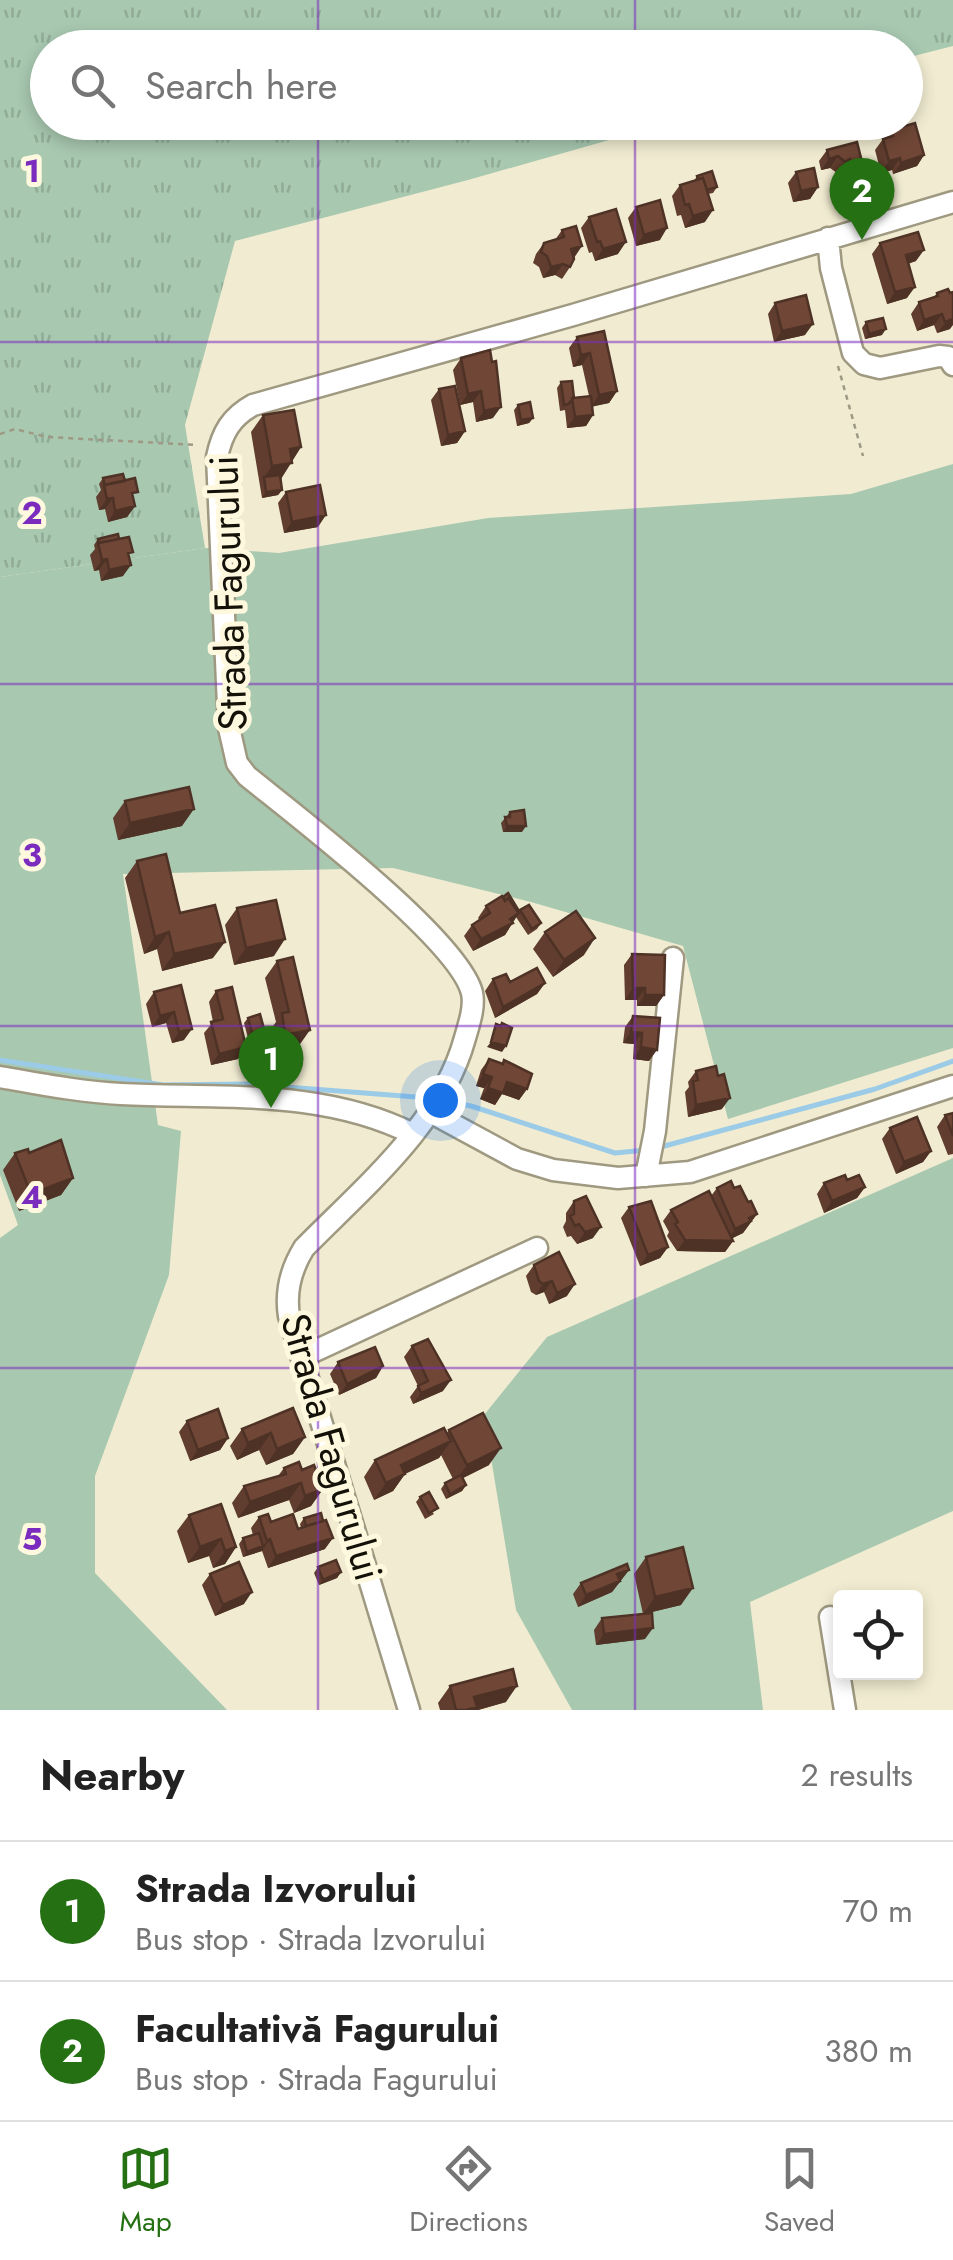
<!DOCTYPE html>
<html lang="en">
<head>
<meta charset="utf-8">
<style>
	:root { --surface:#fff; --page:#f6f6f6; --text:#222; --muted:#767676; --line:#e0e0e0; --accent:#257013 }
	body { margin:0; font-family:Jost,sans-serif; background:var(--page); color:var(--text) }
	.controls { position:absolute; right:30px; bottom:30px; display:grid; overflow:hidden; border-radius:10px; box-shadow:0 5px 15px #0003 }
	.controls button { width:90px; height:90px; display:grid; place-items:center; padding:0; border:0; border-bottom:2px solid var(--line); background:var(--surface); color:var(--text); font:50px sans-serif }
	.you { position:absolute; left:440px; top:1100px; width:35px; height:35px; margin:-25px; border:8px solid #fff; border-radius:50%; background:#1a73e8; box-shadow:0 0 0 15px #1a73e833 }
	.badge { display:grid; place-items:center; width:65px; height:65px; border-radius:50%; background:var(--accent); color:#fff; font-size:32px; font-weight:700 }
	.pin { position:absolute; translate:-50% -82px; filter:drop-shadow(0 2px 5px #0008) }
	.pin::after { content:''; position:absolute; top:52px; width:35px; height:30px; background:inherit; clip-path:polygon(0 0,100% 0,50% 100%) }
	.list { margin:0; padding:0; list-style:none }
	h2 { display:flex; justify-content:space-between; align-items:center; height:130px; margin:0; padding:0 40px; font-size:42px }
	h2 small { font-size:32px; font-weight:400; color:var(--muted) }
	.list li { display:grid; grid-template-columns:65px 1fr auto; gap:30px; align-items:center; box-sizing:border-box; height:140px; padding:0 40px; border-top:2px solid var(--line) }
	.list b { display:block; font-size:38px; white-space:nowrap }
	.list p { margin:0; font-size:32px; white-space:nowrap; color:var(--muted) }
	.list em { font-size:32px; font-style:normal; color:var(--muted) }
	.icon { flex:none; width:55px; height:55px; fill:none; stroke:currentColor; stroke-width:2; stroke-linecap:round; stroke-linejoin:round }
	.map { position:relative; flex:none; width:953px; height:1710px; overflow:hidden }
	.search { position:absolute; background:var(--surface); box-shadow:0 5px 15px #0003; left:30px; right:30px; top:30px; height:110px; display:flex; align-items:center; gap:25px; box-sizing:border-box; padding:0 35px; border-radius:55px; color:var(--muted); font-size:38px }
	.sheet { height:410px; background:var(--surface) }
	nav { display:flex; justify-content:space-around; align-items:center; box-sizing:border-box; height:140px; border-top:2px solid var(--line); background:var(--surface); font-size:28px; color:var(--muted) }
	nav a { display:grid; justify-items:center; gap:5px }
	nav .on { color:var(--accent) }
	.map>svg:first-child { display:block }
	.grass { fill:url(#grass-tufts) }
	.garden { fill:#a8c8b0 }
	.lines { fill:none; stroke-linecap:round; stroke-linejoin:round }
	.stream { stroke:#9bcbe6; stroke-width:5 }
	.minor-casing { stroke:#9e9980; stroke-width:25 }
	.path { stroke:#9d9985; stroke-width:2.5; stroke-dasharray:5 5; stroke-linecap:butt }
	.minor { stroke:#fff; stroke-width:20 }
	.wall { fill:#603d2e }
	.shaded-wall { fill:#4e3226 }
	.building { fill:#704736; stroke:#4e3226; stroke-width:2.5 }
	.grid { fill:none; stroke:#7b2cbf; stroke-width:2.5; stroke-opacity:0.55 }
	.labels { text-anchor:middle; stroke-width:10; stroke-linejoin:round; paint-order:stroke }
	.street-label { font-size:40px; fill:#131108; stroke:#fef9de }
	.grid-label { font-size:32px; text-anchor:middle; font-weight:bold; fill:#7b2cbf; stroke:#fef9de; stroke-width:10; stroke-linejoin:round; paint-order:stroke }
</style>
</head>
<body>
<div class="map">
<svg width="953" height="1710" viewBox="0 0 953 1710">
	<defs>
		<pattern id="grass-tufts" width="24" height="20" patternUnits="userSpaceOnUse" patternTransform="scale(2.5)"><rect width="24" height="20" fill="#a8c8b0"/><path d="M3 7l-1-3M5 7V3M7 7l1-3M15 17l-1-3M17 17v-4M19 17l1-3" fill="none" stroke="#90ab96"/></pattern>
	</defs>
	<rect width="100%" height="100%" fill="#f1ecd1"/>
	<!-- grass -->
	<path class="grass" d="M0 0H953V46L906 58V48H48V122L669 123 468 180 235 241 185 425 205 548 0 577Z"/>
	<!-- garden -->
	<path class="garden" d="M953 464V1048L728 1119 683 946 531 902 393 868 123 874 158 1125 181 1131 169 1275 95 1476V1573L227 1710H0V1238L18 1225 0 1175V577L205 548 279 553 488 518 851 494Z
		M953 1158V1511L750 1602 763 1710H572L516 1610 484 1415 547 1337Z"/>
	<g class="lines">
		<!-- stream -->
		<path class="stream" d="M0 1060 163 1085 247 1084 429 1098
			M445 1101 471 1106 615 1153 646 1150
			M657 1148 875 1089 953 1061"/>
		<!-- minor casing -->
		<g class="minor-casing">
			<path id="minor" d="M828 238 831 268 853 353 864 364 880 368 939 356 948 357 953 365
				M0 1077C40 1084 81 1092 121 1094 220 1099 321 1088 413 1134
				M432 1113 517 1159 553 1170 618 1178 690 1172 953 1086
				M646 1176 655 1131 673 958
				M302 1357 537 1248
				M830 1617 845 1710
				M409 1710 289 1316C285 1291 291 1269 304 1248 364 1187 442 1123 465 1038 469 1024 475 1007 472 993 459 940 295 815 247 776L237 763 229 728 217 457C222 433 231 417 253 405L573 315 953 202"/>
		</g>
		<!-- path -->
		<path class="path" d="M838 366 863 456
			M0 434 15 429 47 437 198 445"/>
		<!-- minor -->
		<use href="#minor" class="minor"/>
	</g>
	<!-- wall -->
	<path class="wall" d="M891 130 924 155 917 166 893 174 892 170 881 173 875 150 883 139 886 137Z
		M827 150 862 162 854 173 844 176 842 170 837 173 830 168 821 170 819 161Z
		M796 172 818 187 810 199 793 202 788 183Z
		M697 176 717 187 713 193 708 194 705 222 685 228 681 215 677 216 672 196 680 185 694 181Z
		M636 207 660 240 636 246 628 218Z
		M589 217 618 254 595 261 592 252 589 253 581 228Z
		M562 230 574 258 570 267 562 279 555 275 543 278 539 267 533 263 536 254 544 243 555 240Z
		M880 243 916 261 908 264 907 298 887 304 872 254Z
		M937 293 950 329 937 333 934 325 917 331 911 314 919 302 934 297Z
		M775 303 805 335 774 342 768 314Z
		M866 322 882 335 865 339 862 328Z
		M577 337 617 391 609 403 592 406 593 415 586 426 567 428 565 410 560 411 557 388 561 382 574 398 589 396 582 365 573 367 569 348Z
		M490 350 493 418 476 422 473 402 460 405 453 370 461 358Z
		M439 389 465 431 457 443 441 446 431 400Z
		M518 405 533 418 529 423 517 426 514 410Z
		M263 415 301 447 281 479 282 490 278 495 262 498 251 432Z
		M103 478 125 481 135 506 127 517 108 522 105 509 99 510 96 497 101 490 99 484Z
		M286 492 318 527 284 533 278 503Z
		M98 539H119L129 557 123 576 101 581 99 570 94 571 90 555 95 549 94 545Z
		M125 801 182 826 118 840 113 818Z
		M510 812 522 832H503L501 823Z
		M137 861 180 913 213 958 162 971 157 949 144 954 125 878Z
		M529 905 541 923 537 929 528 935 516 917 505 935 473 951 464 936 472 925 480 920 478 918 486 906 519 911Z
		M237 908 274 956 234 965 225 925Z
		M545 932 584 955 553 977 533 949Z
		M632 954 664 995 656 1006H637V1000H625L624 965Z
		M277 961 298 1047 273 1052 270 1030 276 1022 265 978Z
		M493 979 510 982 545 983 537 994 495 1018 485 991Z
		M181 985 184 1040 172 1043 166 1023 152 1027 146 1004 154 992Z
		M216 991 238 1059 211 1065 204 1033 213 1022 209 1002Z
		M633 1016 660 1018 649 1061 633 1059 634 1044 623 1043 625 1027Z
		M248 1018 264 1029 260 1035 248 1038 244 1023Z
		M489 1059 502 1064 504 1060 527 1089 519 1100 502 1094 495 1105 480 1099 484 1088 476 1086 481 1070Z
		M696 1071 718 1076 722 1109 688 1117 685 1092 689 1087 688 1082Z
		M953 1113V1154L948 1155 937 1127 945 1115Z
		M890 1128 931 1151 923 1162 896 1174 882 1139Z
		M15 1153H29L73 1178 61 1195 19 1211 3 1170Z
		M847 1180 865 1187 857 1198 824 1213 817 1194 824 1183Z
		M717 1188H734L757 1214 743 1233 732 1238 733 1241 725 1252 677 1251 667 1236 669 1232 663 1221 671 1210 711 1196Z
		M574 1201 593 1238 577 1244 571 1236 567 1237 563 1227 566 1221V1213Z
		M629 1207 668 1247 660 1258 640 1266 621 1218Z
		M534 1265 567 1296 549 1304 544 1292 536 1295 531 1292 526 1276Z
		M412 1346 443 1391 413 1404 410 1397 418 1386 404 1357Z
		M338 1362 383 1366 376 1378 339 1395 330 1374Z
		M187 1421 228 1438 220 1450 190 1461 179 1432Z
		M242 1429 305 1437 293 1454 266 1465 259 1450 237 1460 230 1446Z
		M449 1430 489 1465 463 1478 466 1485 462 1491 446 1499 441 1489 445 1483 453 1479 441 1455 439 1458 405 1474 393 1491 374 1500 364 1477 375 1460 447 1433Z
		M284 1468 302 1470 323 1489 311 1506 294 1513 289 1500 238 1518 232 1503 244 1486 278 1476Z
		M420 1497 434 1514 425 1519 416 1502Z
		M189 1515 236 1547 225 1564 213 1568 209 1556 188 1563 177 1531Z
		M259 1517 298 1529 301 1528 300 1524 304 1518 325 1549 268 1568 262 1551 243 1557 239 1544 243 1538 253 1535 251 1528Z
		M646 1557 681 1605 644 1614 645 1639 596 1645 594 1630 602 1618 643 1614 634 1574Z
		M318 1567 341 1572 337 1578 319 1585 314 1573Z
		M629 1570 612 1592 578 1607 573 1594 581 1583Z
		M210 1574 244 1604 215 1616 202 1585Z
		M450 1686 506 1702 478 1710H440L438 1703Z"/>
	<!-- shaded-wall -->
	<path class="shaded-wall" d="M924 155 917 166 893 174 901 163Z
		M838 156 830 168 821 170 829 159Z
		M900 158 892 170 881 173 889 161Z
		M862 162 854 173 844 176 852 164Z
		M818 187 810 199 793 202 801 191Z
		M713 210 705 222 685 228 693 216Z
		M667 228 660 240 636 246 644 235Z
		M626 242 618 254 595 261 603 249Z
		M582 246 574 258 571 249Z
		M924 250 916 261 898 266 906 255Z
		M563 264 555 275 543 278 551 267Z
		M915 287 907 298 887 304 895 292Z
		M942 314 934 325 917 331 924 320Z
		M953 314V325L950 329 937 333Z
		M813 324 805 335 774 342 782 331Z
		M886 329 882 335 865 339 869 334Z
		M590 353 582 365 573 367 581 355Z
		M481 391 473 402 460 405 468 394Z
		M617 391 609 403 591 407 599 395Z
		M501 407 493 418 476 422 484 411Z
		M593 415 586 426 567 428 575 417Z
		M533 418 529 423 517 426 521 420Z
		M465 431 457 443 441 446 448 435Z
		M301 447 280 480 264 477 260 483 272 466 290 449Z
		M282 490 278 495 262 498 266 492Z
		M113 498 105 509 99 510 107 499Z
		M135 506 127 517 108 522 115 511Z
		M326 515 318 527 284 533 292 522Z
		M107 559 99 570 94 571 102 560Z
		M131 565 123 576 101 581 109 570Z
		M194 809 182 826 118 840 130 823Z
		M507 826H526L522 832H503Z
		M519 913 505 935 473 951 481 939 513 915Z
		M169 932 157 949 144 954 155 937Z
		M595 938 584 955 553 977 564 960Z
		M285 939 274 956 234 965 246 948Z
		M225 942 213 958 162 971 174 954Z
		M545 983 537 994 495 1018 503 1007Z
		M633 988H645L637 1000H625Z
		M645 995H664L656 1006H637Z
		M174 1012 166 1023 152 1027 160 1016Z
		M192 1029 184 1040 172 1043 179 1032Z
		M264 1029 260 1035 248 1038 252 1033Z
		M310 1030 298 1047 273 1052 285 1035Z
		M631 1032 642 1033 634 1044 623 1043Z
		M491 1042 506 1046 502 1052 487 1047Z
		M246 1047 238 1059 211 1065 219 1054Z
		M641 1047 657 1050 649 1061 633 1059Z
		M483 1074 492 1077 484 1088 476 1086Z
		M507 1082 527 1089 519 1100 502 1094 495 1105 480 1099 488 1088Z
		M730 1098 722 1109 688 1117 696 1105Z
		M931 1151 923 1162 896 1174 904 1162Z
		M73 1178 61 1195 19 1211 31 1194Z
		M865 1187 857 1198 824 1213 832 1201Z
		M757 1214 743 1233 727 1241 735 1229 749 1218Z
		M601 1227 593 1238 577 1244 585 1232Z
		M685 1240 733 1241 725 1252 677 1251Z
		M668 1247 660 1258 640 1266 648 1255Z
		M552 1281 544 1292 536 1295 543 1284Z
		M575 1284 567 1296 549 1304 557 1293Z
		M383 1366 376 1378 339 1395 347 1384Z
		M451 1380 443 1391 413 1404 421 1393Z
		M271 1433 259 1450 237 1460 248 1443Z
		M305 1437 293 1454 266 1465 277 1449Z
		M228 1438 220 1450 190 1461 198 1450Z
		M451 1441 439 1458 389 1481 401 1465Z
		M501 1448 489 1465 455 1482 467 1465Z
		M405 1474 393 1491 374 1500 386 1483Z
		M301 1483 289 1500 238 1518 250 1502Z
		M466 1485 462 1491 446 1499 450 1494Z
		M323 1489 311 1506 294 1513 305 1496Z
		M333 1538 325 1549 268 1568 276 1556Z
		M221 1539 209 1556 188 1563 200 1547Z
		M270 1539 262 1551 243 1557 247 1552 263 1546 267 1541Z
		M236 1547 225 1564 213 1568 225 1551Z
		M629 1570 612 1592 578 1607 586 1595 617 1574Z
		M341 1572 337 1578 319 1585 323 1580Z
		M693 1588 681 1605 643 1614 655 1597Z
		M252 1592 244 1604 215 1616 223 1605Z
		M653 1628 645 1639 596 1645 604 1634Z
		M517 1686 506 1702 478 1710H465L474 1697Z"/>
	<!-- building -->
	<path class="building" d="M915 123 924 155 901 163 900 158 889 161 883 139 893 136 891 130Z
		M857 142 862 162 852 164 850 159 845 162 838 156 829 159 827 150Z
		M814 168 818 187 801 191 796 172Z
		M712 171 717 187 707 190 703 178 698 179 697 176Z
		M703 178 713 210 693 216 689 204 685 205 680 185Z
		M660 200 667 228 644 235 636 207Z
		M616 209 626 242 603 249 600 241 597 242 589 217Z
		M576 226 582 246 571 249 574 259 570 267 563 264 551 267 547 256 541 252 544 243 564 237 562 230Z
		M918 232 924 250 906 255 915 287 895 292 880 243Z
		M948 289 950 293 953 292V319L945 322 942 314 924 320 919 302 938 296 937 293Z
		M806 295 813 324 782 331 775 303Z
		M883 318 886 329 869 334 866 322Z
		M604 331 617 391 599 395 590 353 581 355 577 337Z
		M490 350 492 362 496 361 501 407 484 411 481 391 468 394 461 358Z
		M572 381 574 398 568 404 564 405 561 382Z
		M455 386 465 431 448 435 439 389Z
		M591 396 593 415 575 417 572 398Z
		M530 402 533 418 521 420 518 405Z
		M294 410 301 447 290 449 292 463 272 466 263 415Z
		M123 474 125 481 105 485 103 478Z
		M280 475 282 490 266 492 264 477Z
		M135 478 138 492 132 493 135 506 115 511 113 498 107 499 104 485Z
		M320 485 326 515 292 522 286 492Z
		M118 534 119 539 99 543 98 539Z
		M129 537 133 552 128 553 131 565 109 570 107 559 102 560 98 543Z
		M189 787 194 809 130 823 125 801Z
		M524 810 526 826H507L505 817H510V812Z
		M166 854 180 913 215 905 225 942 174 954 169 932 155 937 137 861Z
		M508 893 519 911 518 912 508 898 505 901 503 897Z
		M502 896 505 901 508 898 519 913 510 919 513 923 481 939 472 925 490 913 486 906Z
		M276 900 285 939 246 948 237 908Z
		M529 905 541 923 532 929 520 910Z
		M576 911 595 938 564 960 545 932Z
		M632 954 665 955 664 995H645V988H633Z
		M293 957 310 1030 285 1035 282 1013 289 1012 277 961Z
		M537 968 545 983 503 1007 493 979 506 974 510 982Z
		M181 985 192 1029 179 1032 174 1012 160 1016 154 992Z
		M232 987 246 1047 219 1054 211 1022 223 1019 216 991Z
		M260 1014 264 1029 252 1033 248 1018Z
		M633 1016 660 1018 657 1050 641 1047 642 1033 631 1032Z
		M502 1023 512 1028 506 1046 491 1042 496 1024 501 1026Z
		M489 1059 503 1064 504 1060 532 1074 527 1089 507 1082 503 1093 488 1088 492 1077 483 1074Z
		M716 1066 718 1076 724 1074 730 1098 696 1105 693 1081 698 1080 696 1071Z
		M953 1113V1136L945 1115Z
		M917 1117 931 1151 904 1162 890 1128Z
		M61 1140 73 1178 31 1194 15 1153 28 1149 29 1153Z
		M845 1175 847 1180 859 1175 865 1187 832 1201 824 1183Z
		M731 1181 734 1188 740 1186 748 1202 751 1201 757 1214 749 1218 751 1221 735 1229 717 1188Z
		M709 1191 733 1241 685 1240 675 1224 678 1222 671 1210Z
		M586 1196 601 1227 585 1232 579 1224 575 1226 570 1216 574 1214V1201Z
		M651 1201 668 1247 648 1255 629 1207Z
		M559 1252 575 1284 557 1293 552 1281 543 1284 539 1281 534 1265Z
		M428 1339 451 1380 421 1393 418 1386 428 1381 412 1346Z
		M375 1347 383 1366 347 1384 338 1362Z
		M293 1408 305 1437 277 1449 271 1433 248 1443 242 1429Z
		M218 1409 228 1438 198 1450 187 1421Z
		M483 1413 501 1448 467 1465 449 1430Z
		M444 1428 451 1441 401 1465 405 1474 386 1483 375 1460Z
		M299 1462 302 1470 314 1465 323 1489 305 1496 301 1483 250 1502 244 1486 286 1474 284 1468Z
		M461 1475 466 1485 450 1494 445 1483Z
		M429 1492 438 1508 429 1513 420 1497Z
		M221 1504 236 1547 225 1551 221 1539 200 1547 189 1515Z
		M321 1513 323 1521 306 1526 304 1518Z
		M268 1514 271 1522 293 1514 298 1529 326 1520 333 1538 276 1556 270 1539 267 1541 259 1517Z
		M259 1533 263 1546 247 1552 243 1538Z
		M683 1547 693 1588 655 1597 646 1557Z
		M336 1560 341 1572 323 1580 318 1567Z
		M239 1562 252 1592 223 1605 210 1574Z
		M627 1564 629 1570 617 1574 620 1581 586 1595 581 1583Z
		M652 1613 653 1628 604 1634 602 1618Z
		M513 1669 517 1686 474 1697 477 1707 466 1710H456L450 1686Z"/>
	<!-- grid -->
	<path class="grid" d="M318 0V48M635 0V48M318 122V1710M635 122V1710M0 342H953M0 684H953M0 1026H953M0 1368H953"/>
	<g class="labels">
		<!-- street labels -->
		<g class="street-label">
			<text transform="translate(228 593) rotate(-92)" y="14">Strada Fagurului</text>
			<text transform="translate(332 1447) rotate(74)" y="14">Strada Fagurului</text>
		</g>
	</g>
	<g class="grid-label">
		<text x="32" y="182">1</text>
		<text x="32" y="524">2</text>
		<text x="32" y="866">3</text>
		<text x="32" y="1208">4</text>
		<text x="32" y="1550">5</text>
	</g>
</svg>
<div class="controls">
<button><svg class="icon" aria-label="locate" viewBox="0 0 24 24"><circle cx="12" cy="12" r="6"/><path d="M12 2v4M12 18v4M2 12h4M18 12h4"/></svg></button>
</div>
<div class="you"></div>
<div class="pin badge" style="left:271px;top:1108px">1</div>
<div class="pin badge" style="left:862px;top:240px">2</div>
<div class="search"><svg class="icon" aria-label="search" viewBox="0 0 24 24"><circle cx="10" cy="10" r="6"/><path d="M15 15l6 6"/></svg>Search here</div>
</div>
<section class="sheet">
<h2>Nearby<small>2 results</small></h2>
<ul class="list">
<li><span class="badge">1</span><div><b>Strada Izvorului</b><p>Bus stop · Strada Izvorului</p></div><em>70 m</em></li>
<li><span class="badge">2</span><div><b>Facultativă Fagurului</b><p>Bus stop · Strada Fagurului</p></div><em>380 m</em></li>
</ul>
</section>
<nav>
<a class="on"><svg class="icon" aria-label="map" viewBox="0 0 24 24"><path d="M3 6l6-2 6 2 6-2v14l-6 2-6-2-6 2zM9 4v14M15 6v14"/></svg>Map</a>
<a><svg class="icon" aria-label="directions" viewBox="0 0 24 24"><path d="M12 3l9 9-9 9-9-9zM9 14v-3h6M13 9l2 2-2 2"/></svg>Directions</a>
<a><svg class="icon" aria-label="saved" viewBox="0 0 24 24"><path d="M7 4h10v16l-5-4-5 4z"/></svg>Saved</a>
</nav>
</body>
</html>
